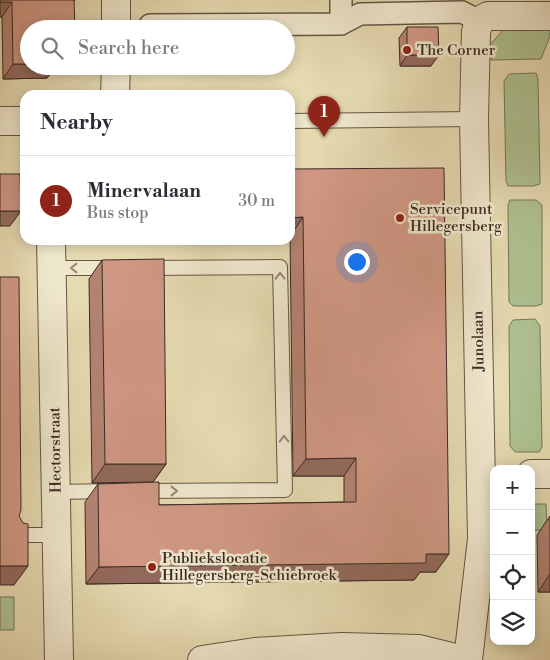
<!DOCTYPE html>
<html lang="en">
<head>
<meta charset="utf-8">
<style>
	:root { --surface:#fff; --page:#f2f2f3; --text:#2b2b33; --muted:#7c7c81; --line:#e1e1e2; --accent:#8f2418 }
	body { margin:0; font-family:"Libre Bodoni",serif; background:var(--page); color:var(--text) }
	.controls { position:absolute; right:15px; bottom:15px; display:grid; overflow:hidden; border-radius:10px; box-shadow:0 2px 12px #0003 }
	.controls button { width:45px; height:45px; display:grid; place-items:center; padding:0; border:0; border-bottom:1px solid var(--line); background:var(--surface); color:var(--text); font:25px sans-serif }
	.you { position:absolute; left:356px; top:261px; width:18px; height:18px; margin:-12px; border:4px solid #fff; border-radius:50%; background:#1a73e8; box-shadow:0 0 0 8px #1a73e833 }
	.badge { display:grid; place-items:center; width:32px; height:32px; border-radius:50%; background:var(--accent); color:#fff; font-size:16px; font-weight:700 }
	.pin { position:absolute; translate:-50% -41px; filter:drop-shadow(0 1px 2px #0008) }
	.pin::after { content:''; position:absolute; top:26px; width:18px; height:15px; background:inherit; clip-path:polygon(0 0,100% 0,50% 100%) }
	.list { margin:0; padding:0; list-style:none }
	h2 { display:flex; justify-content:space-between; align-items:center; height:65px; margin:0; padding:0 20px; font-size:21px }
	h2 small { font-size:16px; font-weight:400; color:var(--muted) }
	.list li { display:grid; grid-template-columns:32px 1fr auto; gap:15px; align-items:center; box-sizing:border-box; height:90px; padding:0 20px; border-top:1px solid var(--line) }
	.list b { display:block; font-size:19px; white-space:nowrap }
	.list p { margin:0; font-size:16px; white-space:nowrap; color:var(--muted) }
	.list em { font-size:16px; font-style:normal; color:var(--muted) }
	.icon { flex:none; width:28px; height:28px; fill:none; stroke:currentColor; stroke-width:2; stroke-linecap:round; stroke-linejoin:round }
	.map { position:relative; flex:none; width:550px; height:660px; overflow:hidden }
	.search { position:absolute; background:var(--surface); box-shadow:0 2px 12px #0003; left:20px; top:20px; width:275px; height:55px; display:flex; align-items:center; gap:12px; box-sizing:border-box; padding:0 18px; border-radius:28px; color:var(--muted); font-size:19px }
	.panel { position:absolute; background:var(--surface); box-shadow:0 2px 12px #0003; left:20px; top:90px; width:275px; height:155px; border-radius:15px }
	.map>svg:first-child { display:block }
	.green { fill:#afc191; stroke:#75765a }
	.lines { fill:none; stroke-linecap:round; stroke-linejoin:round }
	.service-casing { stroke:#665646; stroke-width:16 }
	.pedestrian-casing { stroke:#665646; stroke-width:24 }
	.minor-casing { stroke:#665646; stroke-width:30 }
	.tertiary-casing { stroke:#665646; stroke-width:30 }
	.service { stroke:#efe7cc; stroke-width:14 }
	.pedestrian { stroke:#efe7cc; stroke-width:21 }
	.minor { stroke:#efe7cc; stroke-width:28 }
	.tertiary { stroke:#efe7cc; stroke-width:28 }
	.wall { fill:#b38372; stroke:#3b2a23 }
	.shaded-wall { fill:#926a5c; stroke:#3b2a23 }
	.building { fill:#d09884; stroke:#3b2a23 }
	.oneway { stroke:#958878 }
	.poi-dot { fill:#8f2418; stroke:#efe7cc; stroke-width:2 }
	.labels { text-anchor:middle; stroke-width:5; stroke-linejoin:round; paint-order:stroke }
	.poi-label { font-size:15px; fill:#3b2a23; stroke:#efe7cc; text-anchor:start }
	.street-label { font-size:15px; fill:#3b2a23; stroke:#efe7cc }
</style>
</head>
<body>
<div class="map">
<svg width="550" height="660" viewBox="0 0 550 660">
	<rect width="100%" height="100%" fill="#e6dab1"/>
	<filter id="stains"><feTurbulence type="fractalNoise" baseFrequency=".004" numOctaves="4"/><feColorMatrix values="0 0 0 0 .2 0 0 0 0 .09 0 0 0 0 .02 0 0 0 .5 -.17"/></filter>
	<radialGradient id="worn" r=".72"><stop offset=".6" stop-color="#630" stop-opacity="0"/><stop offset="1" stop-color="#630" stop-opacity=".3"/></radialGradient>
	<!-- green -->
	<path class="green" d="M550 28V36L541 59 491 60 490 45 503 30Z
		M536 73 538 79 540 184 533 186H508L506 181 504 81 509 74Z
		M510 200H536L542 205V304L536 306H513L509 302 508 205Z
		M535 319 540 326 542 447 539 452H515L510 446 509 326 513 320Z
		M531 504H546L547 529 531 531Z
		M0 597H14V630H0Z"/>
	<g class="lines">
		<!-- service casing -->
		<g class="service-casing">
			<path id="service" d="M290 121 474 119
				M52 268H114
				M141 491 285 490 280 267 146 268
				M55 492 110 491
				M14 535H56"/>
		</g>
		<!-- pedestrian casing -->
		<g class="pedestrian-casing">
			<path id="pedestrian" d="M341 0V24
				M150 25 341 24 360 14 462 12 479 21"/>
		</g>
		<!-- minor casing -->
		<g class="minor-casing">
			<path id="minor" d="M116 29V0
				M115 95 116 66
				M0 121H25
				M51 240 59 660
				M531 474H550
				M468 660 482 539 474 119 476 32 479 21 488 16H550"/>
		</g>
		<!-- tertiary casing -->
		<g class="tertiary-casing">
			<path id="tertiary" d="M202 660 255 652 342 647 419 649 464 660"/>
		</g>
		<!-- service -->
		<use href="#service" class="service"/>
		<!-- pedestrian -->
		<use href="#pedestrian" class="pedestrian"/>
		<!-- minor -->
		<use href="#minor" class="minor"/>
		<!-- tertiary -->
		<use href="#tertiary" class="tertiary"/>
	</g>
	<!-- wall -->
	<path class="wall" d="M0 0H75L29 66H67L65 70H53L47 78 3 79 2 17H0Z
		M407 27 431 66H400L399 38Z
		M290 169 436 572H420L414 580 86 584 85 502 98 484 159 505 344 502V476H293L290 235Z
		M102 260 166 464 153 482 92 483 89 279Z
		M550 516V592H538L537 535Z"/>
	<!-- shaded-wall -->
	<path class="shaded-wall" d="M0 2H12L2 17H0Z
		M407 55H439L431 66H400Z
		M13 64H29V66H67L65 70H53L47 78 3 79Z
		M0 211H21L10 226H0Z
		M303 217 291 235H290V218Z
		M356 458 344 476H293L306 459Z
		M105 464H166L153 482 92 483Z
		M426 554H449L436 572H420L414 580 86 584 99 567Z
		M0 566H28L14 585H0Z
		M550 574V592H538Z"/>
	<!-- building -->
	<path class="building" d="M0 0H74L75 29H29V64H13L12 2H0Z
		M407 27H438L439 55H407Z
		M444 168 449 554H426V563L99 567 98 484 159 482V505L356 502V458L306 459 303 217 290 218V169Z
		M0 174H20L21 211H0Z
		M164 259 166 464H105L102 260Z
		M0 277H19L21 510 19 516 23 523 28 524V566H0Z"/>
	<!-- one-way arrows -->
	<defs><path id="oneway-chevron" d="M-2-3.5L2.5 0L-2 3.5" fill="none" stroke-width="1.6" stroke-linecap="round" stroke-linejoin="round" transform="scale(1.25)"/></defs>
	<g class="oneway">
		<use href="#oneway-chevron" transform="translate(74 268) rotate(180)"/>
		<use href="#oneway-chevron" transform="translate(280 276) rotate(-91)"/>
		<use href="#oneway-chevron" transform="translate(284 439) rotate(-91)"/>
		<use href="#oneway-chevron" transform="translate(174 491)"/>
	</g>
	<!-- markers -->
	<g class="poi-dot">
		<circle cx="407" cy="50" r="5"/>
		<circle cx="400" cy="218" r="5"/>
		<circle cx="152" cy="567" r="5"/>
	</g>
	<g class="labels">
		<!-- poi labels -->
		<g class="poi-label">
			<text x="417" y="55">The Corner</text>
			<text x="410" y="214">Servicepunt<tspan x="410" dy="17">Hillegersberg</tspan></text>
			<text x="162" y="563">Publiekslocatie<tspan x="162" dy="17">Hillegersberg-Schiebroek</tspan></text>
		</g>
		<!-- street labels -->
		<g class="street-label">
			<text transform="translate(478 341) rotate(-91)" y="5">Junolaan</text>
			<text transform="translate(55 450) rotate(-91)" y="5">Hectorstraat</text>
		</g>
	</g>
	<rect width="100%" height="100%" filter="url(#stains)"/>
	<rect width="100%" height="100%" fill="url(#worn)"/>
</svg>
<div class="controls">
<button>+</button>
<button>−</button>
<button><svg class="icon" aria-label="locate" viewBox="0 0 24 24"><circle cx="12" cy="12" r="6"/><path d="M12 2v4M12 18v4M2 12h4M18 12h4"/></svg></button>
<button><svg class="icon" aria-label="layers" viewBox="0 0 24 24"><path d="M12 4l9 5-9 5-9-5zM3 14l9 5 9-5"/></svg></button>
</div>
<div class="you"></div>
<div class="pin badge" style="left:324px;top:137px">1</div>
<div class="search"><svg class="icon" aria-label="search" viewBox="0 0 24 24"><circle cx="10" cy="10" r="6"/><path d="M15 15l6 6"/></svg>Search here</div>
<section class="panel">
<h2>Nearby<small></small></h2>
<ul class="list">
<li><span class="badge">1</span><div><b>Minervalaan</b><p>Bus stop</p></div><em>30 m</em></li>
</ul>
</section>
</div>
</body>
</html>
